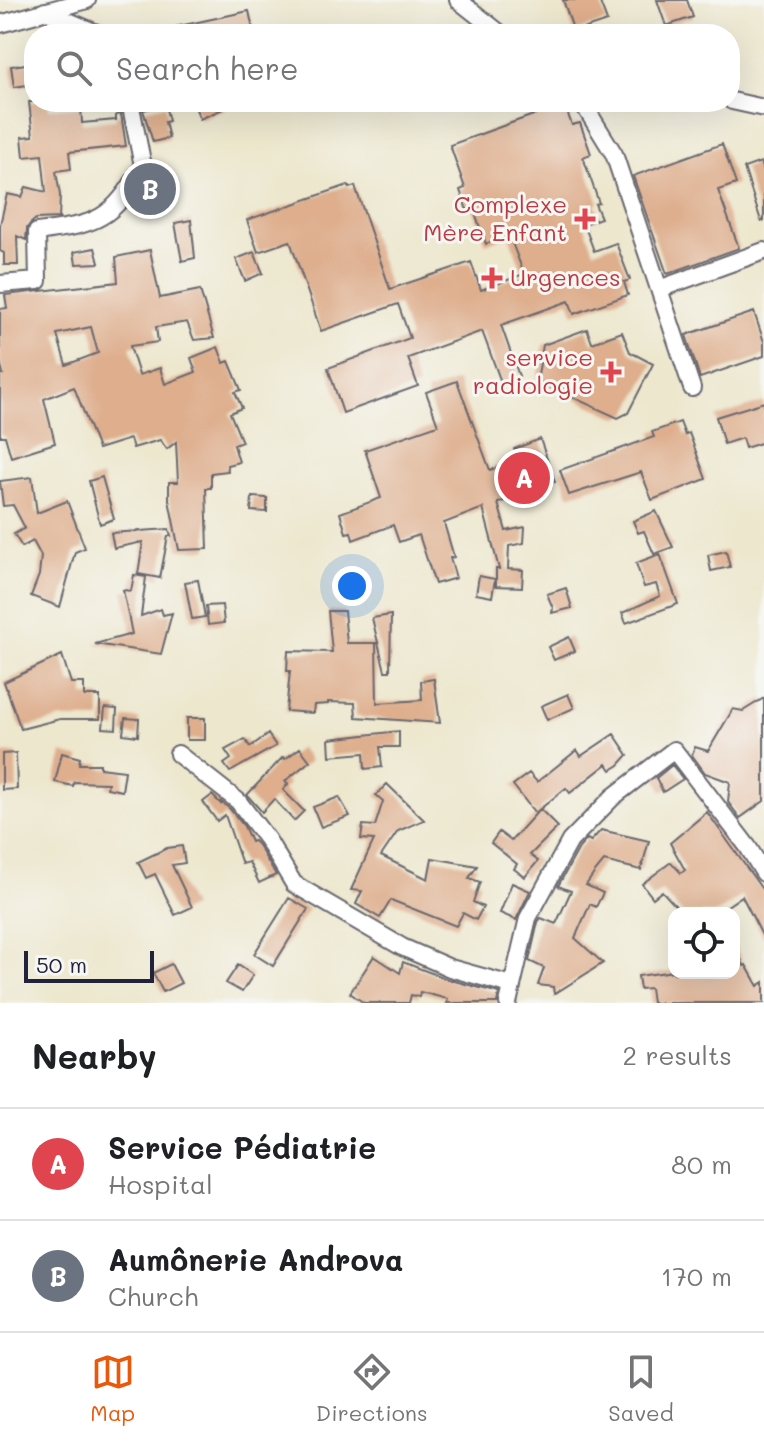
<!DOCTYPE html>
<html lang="en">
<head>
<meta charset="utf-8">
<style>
	:root { --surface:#fff; --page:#f6f6f6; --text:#202124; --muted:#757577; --line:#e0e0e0; --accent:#ea580c }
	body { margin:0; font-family:Mali,sans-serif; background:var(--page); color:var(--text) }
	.controls { position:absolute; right:24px; bottom:24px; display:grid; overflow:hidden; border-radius:16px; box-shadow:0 8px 32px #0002 }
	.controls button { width:72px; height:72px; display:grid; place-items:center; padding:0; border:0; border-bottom:2px solid var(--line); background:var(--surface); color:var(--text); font:40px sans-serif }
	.scale { position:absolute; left:24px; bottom:20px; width:130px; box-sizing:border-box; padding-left:8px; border:4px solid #22223b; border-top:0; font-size:22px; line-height:28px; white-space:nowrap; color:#22223b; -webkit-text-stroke:6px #f6f6f2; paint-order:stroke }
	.you { position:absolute; left:352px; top:586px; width:28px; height:28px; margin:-20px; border:6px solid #fff; border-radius:50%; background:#1a73e8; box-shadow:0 0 0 12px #1a73e833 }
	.badge { display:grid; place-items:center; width:52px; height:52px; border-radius:50%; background:var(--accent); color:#fff; font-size:26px; font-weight:700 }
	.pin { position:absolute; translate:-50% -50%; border:4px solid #fff; box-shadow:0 2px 8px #0006 }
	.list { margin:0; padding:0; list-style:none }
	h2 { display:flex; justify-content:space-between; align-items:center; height:104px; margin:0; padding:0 32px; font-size:34px }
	h2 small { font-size:26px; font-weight:400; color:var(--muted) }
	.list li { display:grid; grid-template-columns:52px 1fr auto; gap:24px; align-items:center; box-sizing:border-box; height:112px; padding:0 32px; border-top:2px solid var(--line) }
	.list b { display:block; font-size:30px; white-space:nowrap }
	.list p { margin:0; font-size:26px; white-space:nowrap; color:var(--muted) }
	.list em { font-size:26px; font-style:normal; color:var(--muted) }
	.icon { flex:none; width:44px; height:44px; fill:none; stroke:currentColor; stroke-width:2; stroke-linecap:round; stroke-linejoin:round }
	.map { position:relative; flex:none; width:764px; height:1003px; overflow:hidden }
	.search { position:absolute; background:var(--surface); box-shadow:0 8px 32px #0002; left:24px; right:24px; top:24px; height:88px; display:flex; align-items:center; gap:20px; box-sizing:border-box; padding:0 28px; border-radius:32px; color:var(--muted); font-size:30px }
	.sheet { height:328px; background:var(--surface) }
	nav { display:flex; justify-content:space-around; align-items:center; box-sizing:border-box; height:112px; border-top:2px solid var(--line); background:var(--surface); font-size:22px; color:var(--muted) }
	nav a { display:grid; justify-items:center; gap:4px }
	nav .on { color:var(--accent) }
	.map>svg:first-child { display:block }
	.building { fill:#deae8d; fill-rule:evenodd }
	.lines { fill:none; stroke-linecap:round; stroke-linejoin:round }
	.minor-casing { stroke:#69676e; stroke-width:20 }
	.minor { stroke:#fff; stroke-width:16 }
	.health-dot { fill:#e0444e; stroke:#f6f6f2; stroke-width:3 }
	.labels { text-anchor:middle; stroke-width:6; stroke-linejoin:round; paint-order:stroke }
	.health-label { font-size:24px; fill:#be3a42; stroke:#f6f6f2; text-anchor:end }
</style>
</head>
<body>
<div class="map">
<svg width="764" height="1003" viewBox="0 0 764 1003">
	<rect width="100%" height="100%" fill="#f6f6f2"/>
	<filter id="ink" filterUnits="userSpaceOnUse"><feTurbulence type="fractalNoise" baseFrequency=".0125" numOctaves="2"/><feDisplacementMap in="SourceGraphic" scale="16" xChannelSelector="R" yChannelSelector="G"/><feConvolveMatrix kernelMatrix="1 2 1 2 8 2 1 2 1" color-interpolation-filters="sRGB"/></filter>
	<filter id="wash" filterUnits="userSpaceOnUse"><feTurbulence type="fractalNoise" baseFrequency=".006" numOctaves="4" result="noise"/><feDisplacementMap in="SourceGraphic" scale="32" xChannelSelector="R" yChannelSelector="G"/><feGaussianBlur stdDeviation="1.8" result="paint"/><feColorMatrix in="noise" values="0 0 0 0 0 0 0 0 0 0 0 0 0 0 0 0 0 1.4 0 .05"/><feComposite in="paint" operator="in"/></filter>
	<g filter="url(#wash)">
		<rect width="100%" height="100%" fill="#ede7ce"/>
		<g id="blocks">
			<!-- building -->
			<path class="building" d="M563 0H599L607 21 574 32Z
				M657 0H687L693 17 666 26Z
				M249 11 254 34H171L170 28Z
				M34 63V84L14 87 11 66Z
				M29 102H48L49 109 81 107 82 123 116 120V115L121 114 126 146 69 152 71 169 56 171 60 195 59 218 36 219 30 224 27 228 26 240 17 236 18 265H4V253L0 251V225L7 194 22 197 26 187 46 192 42 155 24 157 22 137 33 136Z
				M193 102H239L200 119Z
				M564 104 572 125 580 123 591 154 583 157 599 203 595 204 601 218 584 224 594 251 616 243 630 280 624 282 628 295 574 314 569 301 501 325 519 376 501 382 482 331 408 358 418 386 343 413 328 368 410 338 398 304 321 331 290 241 258 252 247 220 348 185 349 188 355 186 390 289 471 262 481 290 524 274 509 235 486 244 473 208 467 210 460 190 465 188 450 145Z
				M165 105 169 121 165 122 169 138 153 142 143 110Z
				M722 144 736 184 718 190 739 248 667 274 633 176Z
				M761 162 764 171V221H761L744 168Z
				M168 180 173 205 155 209 150 184Z
				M191 220 195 258 182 261 175 223Z
				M95 248 99 263 76 264 74 252Z
				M150 250 160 298 200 290 214 338 194 340 187 322 156 327 158 342 130 346 139 375 160 368 165 384 196 372 191 358 218 347 224 363 229 361 241 390 235 392 242 408 230 413 242 442 234 445 239 462 227 465 228 471 211 473V488H206L208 549 179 550 169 500V482H178L176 442 167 449 160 440 133 448 130 439 98 449 74 387 44 399 55 443 11 457 5 436H0V374H3L0 361V309L7 308 5 295 118 282 116 257ZM91 327 98 353 66 365 57 334Z
				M254 252 263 273 245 281 236 259Z
				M754 312 764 342V356L700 378 686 335Z
				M587 329 592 343 622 332 630 352 653 364 628 413 618 418 537 381 543 345Z
				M457 381 490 470 518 460 514 449 540 439 555 482 498 503 506 531 525 527 524 543 509 546 508 569 523 570 522 587 496 586V569H499L483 508 444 523 454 557 450 558 456 578 435 584 419 535 399 542 393 525 353 540 351 532 346 533 340 513 381 498 365 450 438 425 426 392Z
				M764 402V442L745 448 742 438 724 444 716 417Z
				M680 422 685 435 689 433 706 479 652 500 641 472 569 495 560 470 654 437 652 432Z
				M32 477 37 513 67 501 85 548 75 552 60 607 31 596 39 575 41 556 33 541 22 547 14 534 25 528 13 505 3 506 0 481Z
				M102 477 114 519 100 524 89 481Z
				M252 497 267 498V512L251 511Z
				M656 511 673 547 654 554 644 531 638 533 633 521Z
				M169 529 171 536H168L160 578 138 574 143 542 114 548 111 533Z
				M726 551 730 567 711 571 708 555Z
				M660 554 678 604 626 623 622 613 660 596 656 584 644 587 636 563Z
				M134 575 146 577 141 616 161 609 163 615 172 613 161 654 95 644 132 634 123 590 131 591Z
				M479 576 495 579 492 597 476 594Z
				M198 580 205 617 192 619 185 582Z
				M566 588 572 608 552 613 553 608 547 594Z
				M222 605 224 623 208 625 206 606Z
				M328 611H344L347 643H376L377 703 422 700 421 681 434 679 440 723 356 717 355 703 328 702V704L314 705 313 713 286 711 290 671H287L288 651 332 652Z
				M391 615 390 671H385L372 618Z
				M569 637 575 651 554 660 548 647Z
				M62 655 71 683H84V696H100V719H60L21 729 4 682Z
				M568 694 574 708 547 720 541 706Z
				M764 698V801L740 818 728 802 730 782 705 773 692 755 695 747 708 751 733 709 743 711Z
				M105 708 117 709 116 729 103 728Z
				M125 718 139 719 138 736 123 734Z
				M187 718H205V740H187Z
				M399 731V747H380L382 767 365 769 364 753 330 756 329 739Z
				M268 734 276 746 230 772 224 764 231 759 225 750 245 739 250 747Z
				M614 734 628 755 619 765 611 770 607 764 570 793 566 788 535 813 513 785 529 773 537 782 577 750 581 756Z
				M300 748 310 761 285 781 288 784 283 790 304 811 294 821 274 799 262 812 247 795 283 757 285 759Z
				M16 753 17 789 2 790V754Z
				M62 753 80 758 79 764H100V768L125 771 122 791 107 788 108 783 74 782 73 786 55 782Z
				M672 765 683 779 663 792 656 778Z
				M387 784 424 820 398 831 381 856 428 879 432 858 477 866 469 878 480 882 473 902 483 907 476 920 463 913 456 926 391 900 380 918 356 904 362 891 351 890 374 840 361 839 363 825 375 826 383 801 376 795Z
				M212 795 222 805 220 801 230 809 244 826 251 842 254 841 258 845 276 875 259 883 249 862 242 864 225 815 217 821 203 802Z
				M339 797 350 816 321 827 313 807Z
				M540 809 558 827 530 855 538 861 525 877 514 869 517 864 491 843 499 832 511 841Z
				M707 812 764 892V939L742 896 717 913H682L662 891 653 898 642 884 671 862 681 873 685 870 670 843Z
				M601 830 649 841 641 870 604 861 595 872 586 885 603 893 596 907 590 904 575 938 603 963 554 994 553 987 538 985 544 968 529 961 538 922 541 918 556 924 571 891 558 886 579 848 587 839 591 841Z
				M182 846 185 863 172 865 192 907 175 915 155 874 146 878 138 862 167 848Z
				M512 883 530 891 516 920 500 913Z
				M289 898 308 909 273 966 254 954Z
				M734 943 744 966 746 965 758 986 764 982V1003H652L650 988 640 989 638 976 674 971V973H734Z
				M374 956 400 973 403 962 447 979 499 993 497 1003H447L448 999 420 992 419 997 411 995 409 1003H364L350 993Z
				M171 964 181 983 163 992 153 973Z
				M238 965 253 975 242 992 226 983Z"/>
		</g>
	</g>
	<g filter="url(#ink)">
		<use href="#blocks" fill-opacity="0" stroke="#69676e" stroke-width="2"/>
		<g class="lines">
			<!-- minor casing -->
			<g class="minor-casing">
				<path id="minor" d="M458 0 501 34
					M45 11 99 34
					M0 24 87 0
					M732 101 764 108
					M582 102 614 154 692 388
					M0 284 38 281 37 232C98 224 111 221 143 166L130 102
					M659 289 764 251
					M178 754 238 801 267 839 294 884 402 947 450 968 511 985
					M508 1003 528 918 570 841 613 797 674 750 748 847 764 873"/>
			</g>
			<!-- minor -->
			<use href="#minor" class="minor"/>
		</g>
	</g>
	<!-- markers -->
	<g class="health-dot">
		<path d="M581 207h8v8h8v8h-8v8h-8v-8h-8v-8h8z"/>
		<path d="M488 266h8v8h8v8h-8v8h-8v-8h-8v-8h8z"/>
		<path d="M607 360h8v8h8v8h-8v8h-8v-8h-8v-8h8z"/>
	</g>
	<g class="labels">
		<!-- health labels -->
		<g class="health-label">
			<text x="567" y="213">Complexe<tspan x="567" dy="28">Mère Enfant</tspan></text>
			<text x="510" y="286" text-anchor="start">Urgences</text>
			<text x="593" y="366">service<tspan x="593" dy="28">radiologie</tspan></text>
		</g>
	</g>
</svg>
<div class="controls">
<button><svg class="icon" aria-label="locate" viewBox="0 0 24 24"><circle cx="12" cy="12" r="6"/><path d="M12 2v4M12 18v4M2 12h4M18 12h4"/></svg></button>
</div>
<div class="scale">50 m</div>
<div class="you"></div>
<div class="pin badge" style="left:524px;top:478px;background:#e0444e">A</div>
<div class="pin badge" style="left:150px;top:189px;background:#6b7280">B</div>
<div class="search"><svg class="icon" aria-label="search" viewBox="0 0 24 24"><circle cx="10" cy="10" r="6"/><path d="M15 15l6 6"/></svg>Search here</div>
</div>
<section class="sheet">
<h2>Nearby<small>2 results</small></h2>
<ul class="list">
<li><span class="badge" style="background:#e0444e">A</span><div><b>Service Pédiatrie</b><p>Hospital</p></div><em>80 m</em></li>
<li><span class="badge" style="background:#6b7280">B</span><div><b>Aumônerie Androva</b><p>Church</p></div><em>170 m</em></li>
</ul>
</section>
<nav>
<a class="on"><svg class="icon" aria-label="map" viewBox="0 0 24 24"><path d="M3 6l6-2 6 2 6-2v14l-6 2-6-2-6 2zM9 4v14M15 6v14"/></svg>Map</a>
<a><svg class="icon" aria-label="directions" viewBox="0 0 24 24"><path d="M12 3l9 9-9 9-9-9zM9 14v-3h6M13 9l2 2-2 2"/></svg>Directions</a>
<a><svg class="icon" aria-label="saved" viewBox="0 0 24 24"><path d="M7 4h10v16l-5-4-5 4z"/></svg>Saved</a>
</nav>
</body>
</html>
